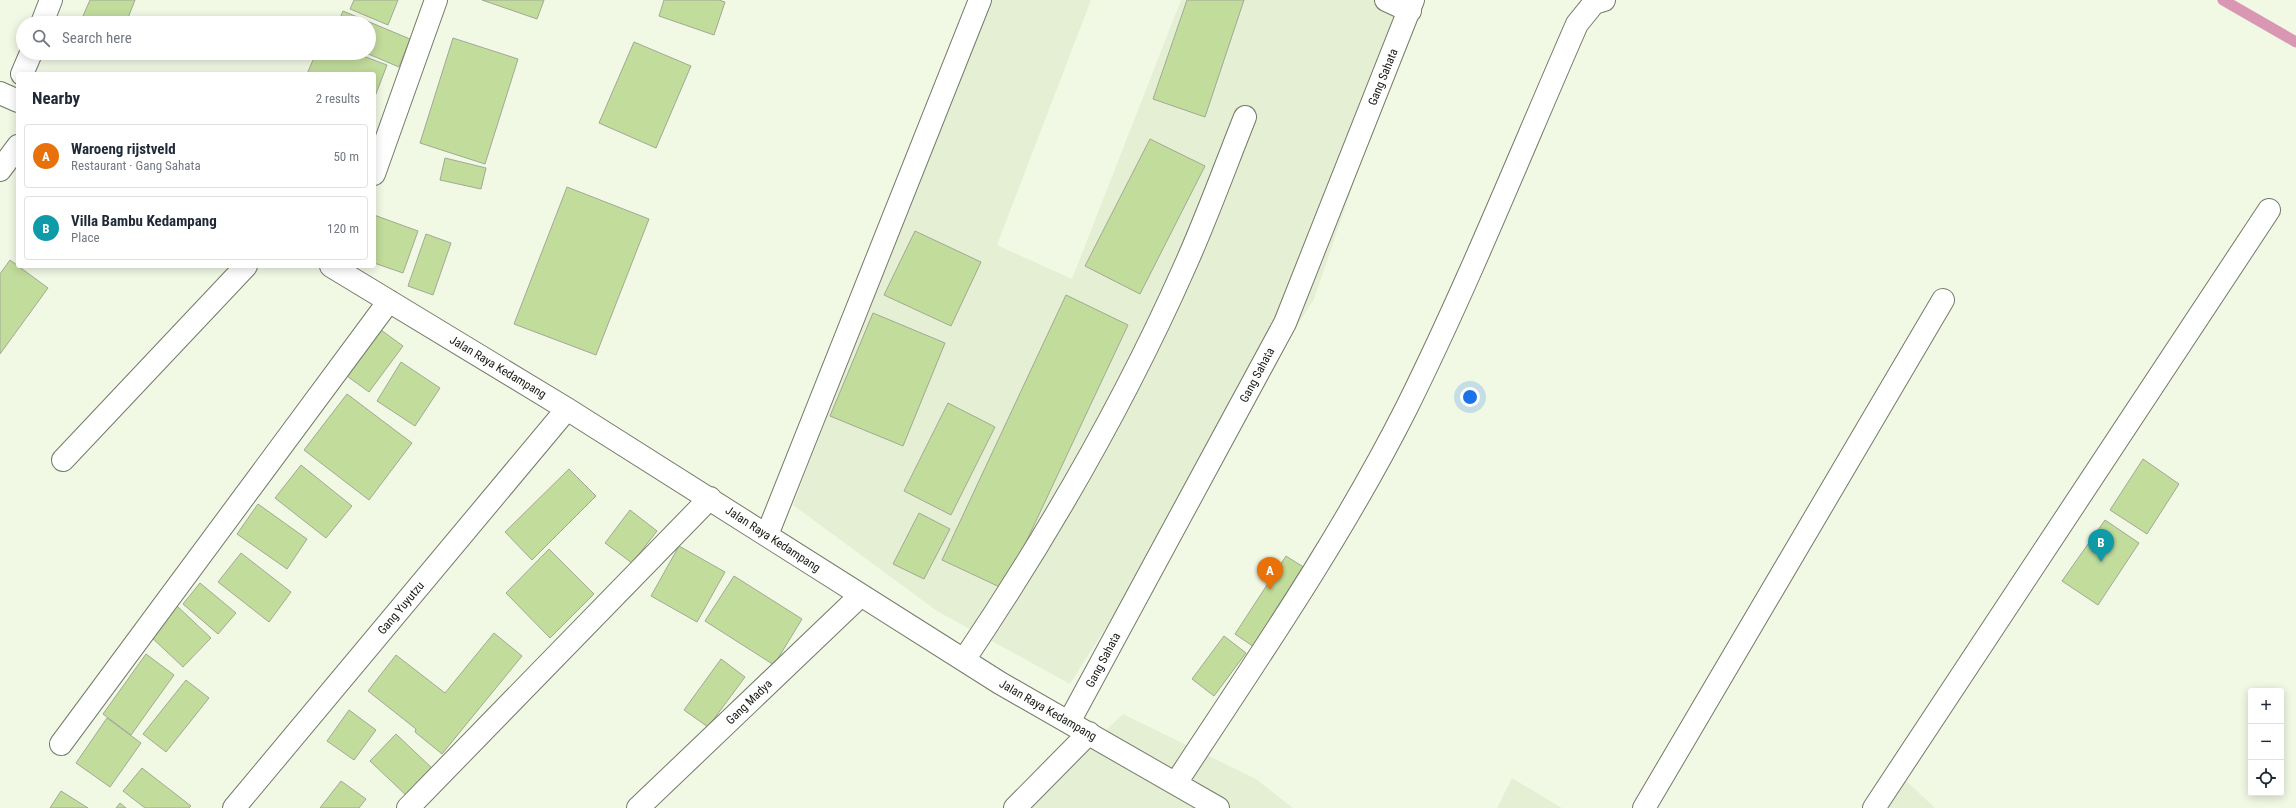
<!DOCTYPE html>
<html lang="en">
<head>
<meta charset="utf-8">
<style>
	:root { --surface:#fff; --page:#f6f6f7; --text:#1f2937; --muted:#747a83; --line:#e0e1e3; --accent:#db2777 }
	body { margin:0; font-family:"Roboto Condensed",sans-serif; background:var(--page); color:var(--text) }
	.controls { position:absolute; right:12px; bottom:12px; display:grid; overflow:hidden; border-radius:4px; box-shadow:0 2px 10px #0003 }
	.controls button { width:36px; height:36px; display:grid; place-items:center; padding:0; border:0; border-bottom:1px solid var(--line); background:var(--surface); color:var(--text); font:20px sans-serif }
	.you { position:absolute; left:1470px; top:397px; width:14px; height:14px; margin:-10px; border:3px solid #fff; border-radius:50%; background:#1a73e8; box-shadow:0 0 0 6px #1a73e833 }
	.badge { display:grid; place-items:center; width:26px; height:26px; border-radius:50%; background:var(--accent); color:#fff; font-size:13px; font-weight:700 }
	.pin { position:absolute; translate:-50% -33px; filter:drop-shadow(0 1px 2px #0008) }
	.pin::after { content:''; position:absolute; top:21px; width:14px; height:12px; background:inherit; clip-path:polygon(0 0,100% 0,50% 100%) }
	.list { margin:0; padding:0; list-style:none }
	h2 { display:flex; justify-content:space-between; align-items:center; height:52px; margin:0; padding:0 16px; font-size:17px }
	h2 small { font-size:13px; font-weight:400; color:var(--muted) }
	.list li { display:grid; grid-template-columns:26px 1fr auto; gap:12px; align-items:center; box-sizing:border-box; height:64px; margin:0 8px 8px; padding:0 8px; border:1px solid var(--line); border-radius:4px }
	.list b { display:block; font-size:15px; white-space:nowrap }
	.list p { margin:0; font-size:13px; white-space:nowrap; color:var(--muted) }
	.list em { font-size:13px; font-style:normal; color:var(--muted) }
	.icon { flex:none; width:22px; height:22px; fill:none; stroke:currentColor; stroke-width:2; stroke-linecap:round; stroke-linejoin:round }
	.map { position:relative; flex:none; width:2296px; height:808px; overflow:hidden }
	.search { position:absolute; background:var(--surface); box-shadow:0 2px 10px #0003; left:16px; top:16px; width:360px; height:44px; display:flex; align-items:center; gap:10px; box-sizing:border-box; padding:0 14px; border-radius:22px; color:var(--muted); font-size:15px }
	.panel { position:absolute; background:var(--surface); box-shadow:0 2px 10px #0003; left:16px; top:72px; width:360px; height:196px; border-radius:4px }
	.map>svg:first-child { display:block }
	.built { fill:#e4efd4 }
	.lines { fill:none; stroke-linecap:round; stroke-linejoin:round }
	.stream { stroke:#da97b4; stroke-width:11 }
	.building { fill:#c2dc9c; stroke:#a1a996 }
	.minor-casing { stroke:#737b69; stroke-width:24 }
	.minor { stroke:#fff; stroke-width:22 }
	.labels { text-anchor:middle; stroke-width:3; stroke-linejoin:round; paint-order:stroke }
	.street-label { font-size:12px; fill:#181b14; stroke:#fff }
</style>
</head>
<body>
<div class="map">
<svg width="2296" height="808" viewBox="0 0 2296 808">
	<rect width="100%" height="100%" fill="#f1f9e5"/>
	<!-- built -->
	<path class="built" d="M989 0H1091L997 245 1072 279 1181 0H1416L1314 299 1070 684 937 611 793 505Z
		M1123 714 1256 779 1293 808H1025Z
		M1899 774 1935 808H1876Z
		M1512 778 1562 808H1497Z"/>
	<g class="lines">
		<!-- stream -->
		<path class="stream" d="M2223 0 2296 42"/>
	</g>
	<!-- building -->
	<path class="building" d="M90 0H135L126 23H100L83 16Z
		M354 0H398L388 25 350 9Z
		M482 0H544L537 19Z
		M664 0H719L725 2 714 35 659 16Z
		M1187 0H1244L1205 117 1153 99Z
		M343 11 410 39 399 67 366 53H369V23H338Z
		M453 38 518 59 485 164 420 143Z
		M634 42 691 66 656 148 599 123Z
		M316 53H355L387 65 374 99V74H307Z
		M1150 139 1205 166 1140 294 1085 266Z
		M445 158 486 168 481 189 440 180Z
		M567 187 649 219 596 355 514 324Z
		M374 215 418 231 403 273 374 263Z
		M915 231 981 262 951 326 884 295Z
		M426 234 451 243 433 295 408 286Z
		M10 260 48 288 0 354V274Z
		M1066 295 1128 325 1004 589 942 560Z
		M873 313 945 343 903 446 830 416Z
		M381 330 403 346 369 392 347 376Z
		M401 362 440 388 415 426 377 401Z
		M347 394 412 443 369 500 304 450Z
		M948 403 995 427 951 515 904 491Z
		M2143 459 2179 484 2147 534 2110 510Z
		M301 465 352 506 326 538 275 498Z
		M569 469 596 496 532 560 505 532Z
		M258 504 307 539 287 569 237 534Z
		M630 510 657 531 632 563 605 543Z
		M919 513 950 529 924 579 893 564Z
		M2105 520 2139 543 2098 605 2062 581Z
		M679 546 725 572 697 622 651 596Z
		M549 549 594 594 550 638 506 593Z
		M241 553 291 592 269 622 218 582Z
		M1286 556 1305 568 1254 647 1235 634Z
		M734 576 802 619 774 665 705 621Z
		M200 583 236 613 218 634 183 604Z
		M177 606 211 638 183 667 149 635Z
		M494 633 522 656 442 754 415 732 416 729 368 691 396 655 445 693Z
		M1224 636 1246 653 1214 696 1192 679Z
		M146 654 174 675 131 735 103 714Z
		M721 659 745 677 708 727 684 710Z
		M186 680 209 698 166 752 143 734Z
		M349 710 376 730 354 760 327 741Z
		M107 718 141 743 110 787 76 763Z
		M396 734 434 770 409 798 370 761Z
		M142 768 191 806 189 808H145L123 791Z
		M341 781 366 799 359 808H320Z
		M61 791 88 808H50Z
		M120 803 126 808H116Z"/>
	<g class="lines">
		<!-- minor casing -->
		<g class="minor-casing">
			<path id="minor" d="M1386 0 1410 11
				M42 23 51 0
				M22 74 31 53
				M0 93 18 101
				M0 170 18 146
				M374 174 436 0
				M331 266 567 409 1000 683 1218 808
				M63 460 246 266
				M767 535 980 0
				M964 660C1048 535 1124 404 1185 266 1207 217 1225 167 1245 117
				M1069 722 1285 323 1413 0
				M61 744 389 301
				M1176 783C1256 661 1341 538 1407 407 1469 282 1521 152 1577 24L1594 3 1604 0
				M234 808 567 409
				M408 808 710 498
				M638 808 860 596
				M1015 808 1089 733
				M1644 808 1943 300
				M1874 808 2269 210"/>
		</g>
		<!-- minor -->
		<use href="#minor" class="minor"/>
	</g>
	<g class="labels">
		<!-- street labels -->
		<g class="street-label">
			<text transform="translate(1383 77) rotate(-68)" y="4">Gang Sahata</text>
			<text transform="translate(498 367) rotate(31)" y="4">Jalan Raya Kedampang</text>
			<text transform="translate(1257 375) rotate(-62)" y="4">Gang Sahata</text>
			<text transform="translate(773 539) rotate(33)" y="4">Jalan Raya Kedampang</text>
			<text transform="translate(401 608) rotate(-50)" y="4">Gang Yuyutzu</text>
			<text transform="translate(1103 660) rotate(-62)" y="4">Gang Sahata</text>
			<text transform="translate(749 702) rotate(-44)" y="4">Gang Madya</text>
			<text transform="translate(1048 710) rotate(30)" y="4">Jalan Raya Kedampang</text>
		</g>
	</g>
</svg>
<div class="controls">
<button>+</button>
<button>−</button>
<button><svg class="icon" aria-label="locate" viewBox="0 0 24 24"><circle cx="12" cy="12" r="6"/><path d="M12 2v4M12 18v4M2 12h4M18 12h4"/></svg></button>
</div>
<div class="you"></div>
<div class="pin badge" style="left:1270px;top:590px;background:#e8710a">A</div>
<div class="pin badge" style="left:2101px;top:562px;background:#0f9aa8">B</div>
<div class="search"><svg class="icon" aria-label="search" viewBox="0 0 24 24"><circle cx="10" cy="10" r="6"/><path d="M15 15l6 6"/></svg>Search here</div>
<section class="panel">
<h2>Nearby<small>2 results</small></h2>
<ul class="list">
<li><span class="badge" style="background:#e8710a">A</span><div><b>Waroeng rijstveld</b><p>Restaurant · Gang Sahata</p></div><em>50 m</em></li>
<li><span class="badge" style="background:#0f9aa8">B</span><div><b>Villa Bambu Kedampang</b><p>Place</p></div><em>120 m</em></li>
</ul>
</section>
</div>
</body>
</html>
